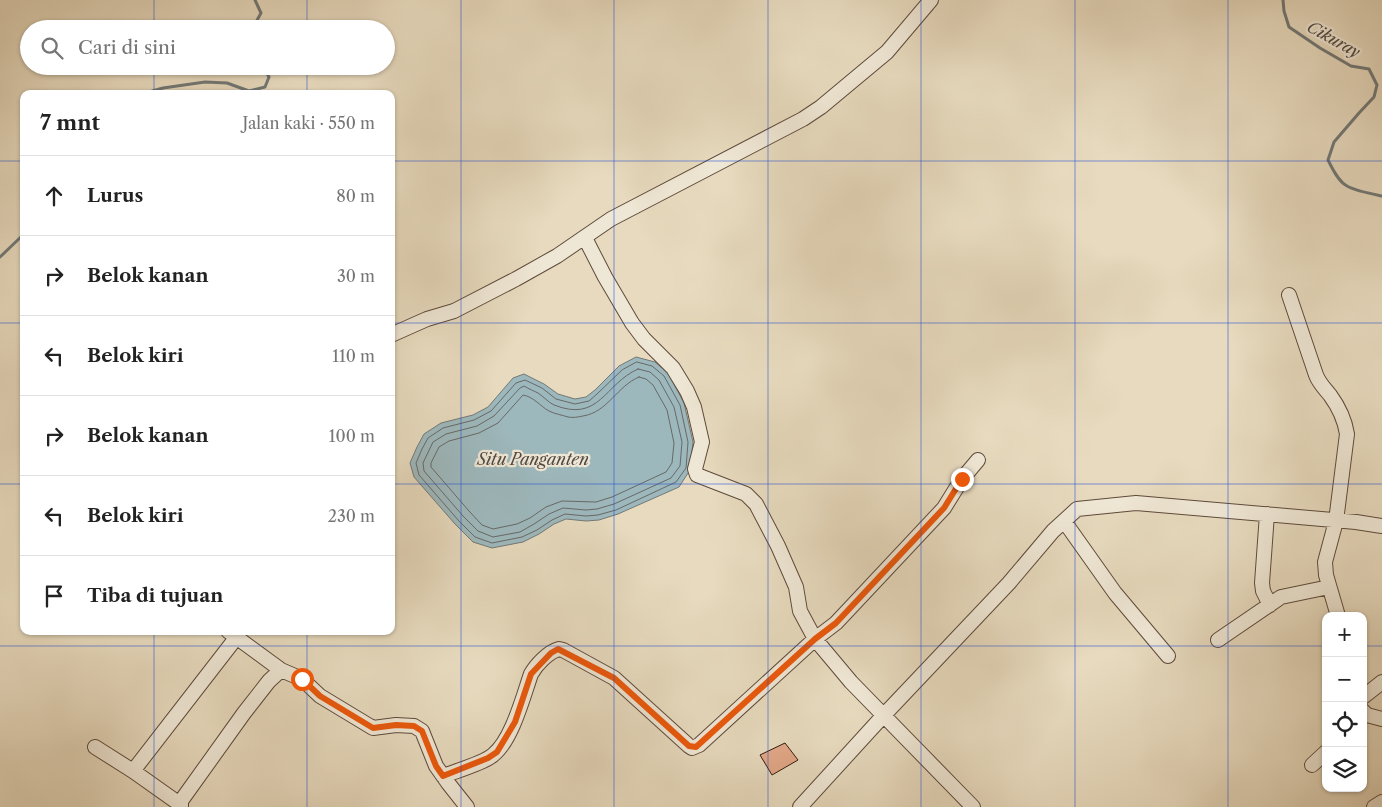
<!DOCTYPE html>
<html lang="id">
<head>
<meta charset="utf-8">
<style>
	:root { --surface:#fff; --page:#f2f2f2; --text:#222; --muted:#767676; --line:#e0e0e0 }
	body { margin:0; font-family:"Libre Caslon Text",serif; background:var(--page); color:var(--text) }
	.controls { position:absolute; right:15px; bottom:15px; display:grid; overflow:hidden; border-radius:10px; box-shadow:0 1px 4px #0004 }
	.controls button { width:45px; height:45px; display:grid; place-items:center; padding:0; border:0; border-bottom:1px solid var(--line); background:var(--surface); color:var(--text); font:25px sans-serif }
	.stop { position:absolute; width:15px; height:15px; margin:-11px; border:4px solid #ea580c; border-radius:50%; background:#fff }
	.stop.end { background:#ea580c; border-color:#fff; box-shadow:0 1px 5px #0008 }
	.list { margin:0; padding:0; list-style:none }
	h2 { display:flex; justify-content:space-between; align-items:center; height:65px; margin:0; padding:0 20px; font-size:21px }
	h2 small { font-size:16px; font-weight:400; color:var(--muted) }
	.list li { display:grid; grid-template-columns:32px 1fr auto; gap:15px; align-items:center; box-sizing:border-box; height:80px; padding:0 20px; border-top:1px solid var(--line) }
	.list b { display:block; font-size:19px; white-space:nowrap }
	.list em { font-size:16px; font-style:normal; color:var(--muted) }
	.icon { flex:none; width:28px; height:28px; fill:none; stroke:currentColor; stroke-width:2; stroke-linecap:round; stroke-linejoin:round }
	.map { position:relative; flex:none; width:1382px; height:807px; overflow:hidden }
	.search { position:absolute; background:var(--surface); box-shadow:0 1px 4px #0004; left:20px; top:20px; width:375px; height:55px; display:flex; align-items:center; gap:12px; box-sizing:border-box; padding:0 18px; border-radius:28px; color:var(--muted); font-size:19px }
	.panel { position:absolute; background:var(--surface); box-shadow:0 1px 4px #0004; left:20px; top:90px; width:375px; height:545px; border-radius:10px }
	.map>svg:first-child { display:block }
	.water { fill:#9db8bd; stroke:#727977 }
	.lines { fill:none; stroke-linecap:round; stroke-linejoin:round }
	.shore { stroke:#676966; stroke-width:1 }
	.stream { stroke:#727977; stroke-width:3 }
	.building { fill:#e3a888; stroke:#311a0f }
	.minor-casing { stroke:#5e4a3b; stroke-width:16 }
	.minor { stroke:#efe7d5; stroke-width:14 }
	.route { stroke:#ea580c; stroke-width:6 }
	.grid { fill:none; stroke:#1d4ed8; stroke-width:1; stroke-opacity:0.55 }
	.labels { text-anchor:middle; stroke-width:4.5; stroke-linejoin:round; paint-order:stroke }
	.water-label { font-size:16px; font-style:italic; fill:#514943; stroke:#efe7d5 }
</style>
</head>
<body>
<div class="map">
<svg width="1382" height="807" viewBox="0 0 1382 807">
	<rect width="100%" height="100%" fill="#e7dabe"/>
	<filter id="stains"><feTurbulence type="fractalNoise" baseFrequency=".004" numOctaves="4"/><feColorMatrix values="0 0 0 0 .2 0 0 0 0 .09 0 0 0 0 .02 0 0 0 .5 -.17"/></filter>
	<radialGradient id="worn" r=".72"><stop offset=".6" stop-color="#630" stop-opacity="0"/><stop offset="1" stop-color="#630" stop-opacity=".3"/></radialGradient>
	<!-- water -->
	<path class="water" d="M636 357 655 362 668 373 684 403 693 442 690 470 679 487 618 514 599 520 586 521 566 519 554 524 539 534 523 542 492 548 473 542 455 524 414 477 410 463 417 447 424 434 441 423 473 415 488 407 513 378 524 374 544 384 558 394 575 399 586 397 595 390 619 366Z"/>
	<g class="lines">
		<!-- shore -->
		<path class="shore" d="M637 362 652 366 664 376 680 405 688 442 686 468 676 482 616 510 598 515 586 516 565 514 552 520 537 530 522 537 492 543 475 537 459 521 419 475 416 463 422 449 428 438 443 428 474 420 491 411 516 383 525 380 542 388 556 399 575 404 589 401 598 393 622 370Z
			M638 369 650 372 659 380 674 407 682 442 680 466 671 478 614 504 597 509 586 510 563 508 549 514 534 524 520 532 493 537 478 531 463 516 424 471 423 463 433 442 446 434 477 426 494 416 520 388 524 386C529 389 534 391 538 393 544 397 548 402 554 405 600 423 604 384 638 369Z
			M639 377 646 379 653 385 667 410 674 443 672 463 666 472 612 497 596 502 562 501 546 507 530 518 517 524 493 529 482 525 469 511 431 467V463L439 447 449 441 479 433 498 423 523 395C534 397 540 406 549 411 555 414 562 415 568 417 573 418 578 417 583 416 608 412 617 386 639 377Z"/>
		<!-- stream -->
		<path class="stream" d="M1283 0 1284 11 1289 27 1320 48 1351 66 1369 69 1377 85 1374 97 1359 113 1334 142 1328 160C1332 168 1338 181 1347 186 1356 191 1372 194 1382 196
			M252 29 261 13 255 0
			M142 94 163 88 205 82 227 83 249 91 265 87 269 77 264 69 249 68 248 66
			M0 257 24 234"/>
	</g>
	<!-- building -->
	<path class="building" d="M785 743 798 760 772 775 760 755Z"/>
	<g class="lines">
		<!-- minor casing -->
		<g class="minor-casing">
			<path id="minor" d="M585 238 605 277 632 323 644 339 673 368 687 391 694 407 702 442 695 469 697 475 746 494 756 504 778 546 796 587 800 611 815 639 851 682 973 807
				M1289 295 1316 375C1319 383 1325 389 1330 395 1338 406 1345 421 1347 434L1336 521 1325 562 1326 575 1338 616
				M391 335 427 319 454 311 516 279 557 256 611 219 803 119 821 107 887 52 931 0
				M1267 514 1262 583 1263 591 1270 605
				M1064 521 1115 593 1168 656
				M228 631 281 670 302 679 320 696 373 728 396 725 414 726 422 731 436 766 448 783 467 807
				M1218 640 1281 597 1329 587
				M1363 697 1382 682
				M1363 711 1367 715 1382 719
				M95 747 133 771 181 805
				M1312 765 1326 752
				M133 771 236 638
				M443 776C456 771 484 763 493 755 512 740 523 697 531 674 536 665 548 652 559 649L563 650 614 678 689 746 692 748 699 745 815 639 836 623 944 508 962 479 978 460
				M181 807V801L244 713 269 681 281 670
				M800 807 883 716 1009 583 1053 531 1077 509 1136 503 1356 522 1382 526
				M1374 807 1382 802"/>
		</g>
		<!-- minor -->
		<use href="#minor" class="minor"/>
	</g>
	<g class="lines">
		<!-- route -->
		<path class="route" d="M302 679 320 696 373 728 396 725 414 726 422 731 436 766 443 776 488 758 497 752 515 722 531 674 551 653 558 649 614 678 689 746 696 747 815 639 836 623 944 508 962 479"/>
	</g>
	<!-- grid -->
	<path class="grid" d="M154 0V29M307 0V29M461 0V807M614 0V807M768 0V807M921 0V807M1075 0V807M1228 0V807M154 66V94M307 66V94M0 161H24M391 161H1382M0 323H24M391 323H1382M0 484H24M391 484H1382M154 631V807M307 631V807M0 646H1326M1363 646H1382"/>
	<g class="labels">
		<!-- water labels -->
		<g class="water-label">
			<text transform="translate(1334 39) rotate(29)" y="6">Cikuray</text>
			<text x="533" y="465">Situ Panganten</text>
		</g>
	</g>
	<rect width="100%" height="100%" filter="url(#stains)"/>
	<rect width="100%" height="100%" fill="url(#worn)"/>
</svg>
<div class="controls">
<button>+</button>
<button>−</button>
<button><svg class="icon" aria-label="locate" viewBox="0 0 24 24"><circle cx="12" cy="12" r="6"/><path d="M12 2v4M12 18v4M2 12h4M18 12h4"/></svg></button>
<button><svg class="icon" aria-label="layers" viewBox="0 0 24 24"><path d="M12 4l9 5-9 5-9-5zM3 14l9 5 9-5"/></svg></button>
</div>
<div class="stop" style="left:302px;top:679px"></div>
<div class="stop end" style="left:962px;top:479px"></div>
<div class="search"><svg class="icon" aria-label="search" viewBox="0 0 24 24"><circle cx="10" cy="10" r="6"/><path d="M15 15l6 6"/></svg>Cari di sini</div>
<section class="panel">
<h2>7 mnt<small>Jalan kaki · 550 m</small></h2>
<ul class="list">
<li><svg class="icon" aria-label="ahead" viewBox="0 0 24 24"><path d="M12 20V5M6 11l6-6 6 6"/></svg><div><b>Lurus</b></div><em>80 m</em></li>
<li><svg class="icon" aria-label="right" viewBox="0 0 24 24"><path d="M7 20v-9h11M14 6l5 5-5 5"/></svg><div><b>Belok kanan</b></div><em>30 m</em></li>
<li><svg class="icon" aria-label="left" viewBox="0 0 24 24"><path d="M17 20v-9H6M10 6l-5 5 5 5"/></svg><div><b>Belok kiri</b></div><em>110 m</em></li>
<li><svg class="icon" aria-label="right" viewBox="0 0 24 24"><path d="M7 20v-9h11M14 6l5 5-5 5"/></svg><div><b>Belok kanan</b></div><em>100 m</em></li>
<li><svg class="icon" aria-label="left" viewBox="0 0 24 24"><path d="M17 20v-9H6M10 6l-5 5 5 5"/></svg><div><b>Belok kiri</b></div><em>230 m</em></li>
<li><svg class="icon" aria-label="arrive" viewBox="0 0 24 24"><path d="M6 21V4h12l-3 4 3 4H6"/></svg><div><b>Tiba di tujuan</b></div></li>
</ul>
</section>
</div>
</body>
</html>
